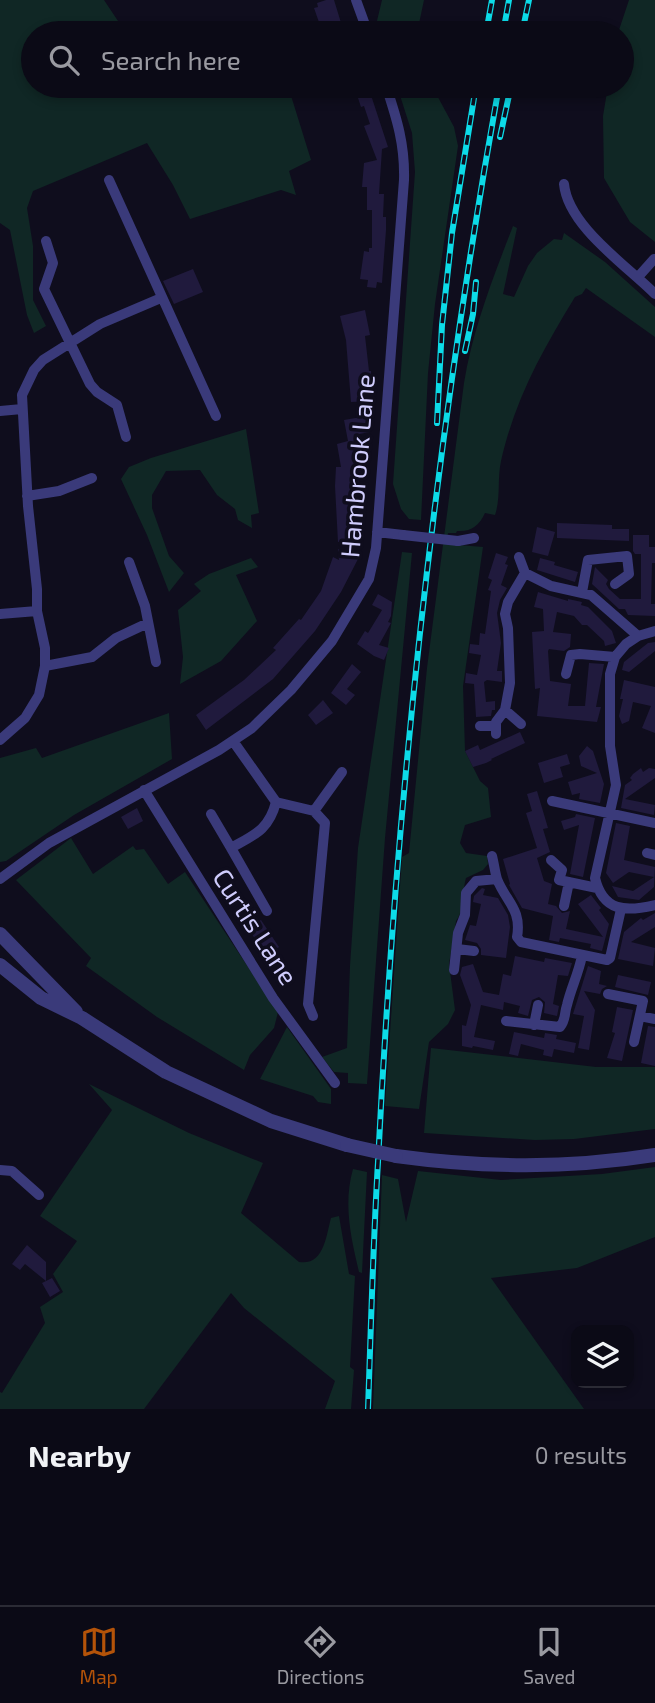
<!DOCTYPE html>
<html lang="en">
<head>
<meta charset="utf-8">
<style>
	:root { --surface:#0b0a16; --page:#191823; --text:#f1f3f6; --muted:#9a9aa1; --line:#2b2b35; --accent:#b45309 }
	body { margin:0; font-family:"Exo 2",sans-serif; background:var(--page); color:var(--text) }
	.controls { position:absolute; right:21px; bottom:21px; display:grid; overflow:hidden; border-radius:14px; box-shadow:0 4px 10px #0003 }
	.controls button { width:63px; height:63px; display:grid; place-items:center; padding:0; border:0; border-bottom:2px solid var(--line); background:var(--surface); color:var(--text); font:35px sans-serif }
	.list { margin:0; padding:0; list-style:none }
	h2 { display:flex; justify-content:space-between; align-items:center; height:91px; margin:0; padding:0 28px; font-size:30px }
	h2 small { font-size:23px; font-weight:400; color:var(--muted) }
	.icon { flex:none; width:38px; height:38px; fill:none; stroke:currentColor; stroke-width:2; stroke-linecap:round; stroke-linejoin:round }
	.map { position:relative; flex:none; width:655px; height:1409px; overflow:hidden }
	.search { position:absolute; background:var(--surface); box-shadow:0 4px 10px #0003; left:21px; right:21px; top:21px; height:77px; display:flex; align-items:center; gap:18px; box-sizing:border-box; padding:0 24px; border-radius:38px; color:var(--muted); font-size:26px }
	.sheet { height:196px; background:var(--surface) }
	nav { display:flex; justify-content:space-around; align-items:center; box-sizing:border-box; height:98px; border-top:2px solid var(--line); background:var(--surface); font-size:19px; color:var(--muted) }
	nav a { display:grid; justify-items:center; gap:4px }
	nav .on { color:var(--accent) }
	.map>svg:first-child { display:block }
	.green { fill:#102725 }
	.building { fill:#201a3d }
	.lines { fill:none; stroke-linecap:round; stroke-linejoin:round }
	.minor { stroke:#3a3a7a; stroke-width:10 }
	.tertiary { stroke:#3a3a7a; stroke-width:14 }
	.rail-casing { stroke:#0cdbe8; stroke-width:6 }
	.rail { stroke:#0f0d1d; stroke-width:3.5; stroke-dasharray:10; stroke-linecap:butt }
	.minor-bridge { stroke:#3a3a7a; stroke-width:10 }
	.tertiary-bridge { stroke:#3a3a7a; stroke-width:14 }
	.labels { text-anchor:middle; stroke-width:7; stroke-linejoin:round; paint-order:stroke }
	.street-label { font-size:26px; fill:#cfccfc; stroke:#0f0d1d }
</style>
</head>
<body>
<div class="map">
<svg width="655" height="1409" viewBox="0 0 655 1409">
	<rect width="100%" height="100%" fill="#0f0d1d"/>
	<!-- green -->
	<path class="green" d="M0 0H104L126 33H33V86H288L311 160 289 171 296 195 281 190 190 219 173 185 147 143 33 191 27 208 33 246V300L46 326 34 333 27 315 10 230 0 223Z
		M382 0H424L417 33H379L376 25Z
		M629 0H655V242L630 222 604 178 603 116 608 86H622V33H618Z
		M397 86H432L454 127 458 146 435 304 428 373 421 520 409 519 401 509 393 484 415 172 412 133Z
		M513 226 517 228 503 294 514 297 528 266 537 253 554 239 562 240 564 233 605 262 655 307V337L586 288 582 294 575 297C542 351 515 399 501 461 497 480 501 497 495 515L485 513C479 526 471 532 457 531L456 533H448L447 544 483 547 463 686 465 751 480 781 488 788 491 817 465 825 460 843 466 853 487 856 488 864 483 870 466 878C462 891 465 910 456 921L449 964 455 1010 448 1024 429 1042 419 1109 385 1106 402 857 409 853 427 668 464 383C473 328 493 278 513 226Z
		M246 429 259 513 251 515 252 528 238 520 235 509 217 495 200 470 166 471 152 495V508L169 556 184 573 169 592 147 535 121 479 129 467 151 458Z
		M402 552 412 553 385 838 367 1084 348 1083V1073L334 1072 322 1057 347 1048 350 966 358 848Z
		M251 558 258 567 236 575 257 621 221 661 180 684 183 657 178 610 201 591 194 584 209 574Z
		M169 713 172 759 74 815 6 861 0 862V758L36 748 42 758Z
		M71 838 93 874 133 846 136 850 144 849 168 884 185 872 278 1012 274 1028 250 1055 244 1070 157 1017 86 966 91 958 16 880Z
		M287 1027 331 1089V1104L318 1102 313 1096 260 1079Z
		M431 1048 596 1067H655V1129L574 1139 535 1140 424 1133Z
		M89 1084 189 1133 263 1163 241 1213 299 1262C324 1266 326 1236 331 1218L339 1216 349 1274 355 1276 350 1367 354 1370 351 1409H325L335 1381 244 1308 231 1293 144 1409H0V1392L2 1393 45 1323 40 1307 63 1292 53 1274 77 1241 40 1216 112 1110Z
		M655 1167V1237L577 1268 491 1278 584 1409H373L382 1175 398 1179 406 1222 418 1171 501 1180 602 1174Z
		M353 1169 367 1172 362 1273 359 1272C351 1238 343 1204 353 1169Z"/>
	<!-- building -->
	<path class="building" d="M326 0H334L342 26 326 31 325 27 321 28 314 8 318 7 317 3Z
		M354 86H368L388 147 382 149 379 194H384L383 217H386V230L382 283 377 282 376 288 367 287 368 280 360 279 364 251 369 252V248H372V210H367V187H362L364 163 377 160 364 126 370 124 364 106 361 107Z
		M193 269 203 292 174 304 163 281Z
		M365 310 370 335 365 336 369 371H371L372 401 351 402 346 340 340 316Z
		M367 416 370 432 359 434 364 461H362V477H359V482H351L355 527H358L359 540 338 542 335 486 336 467H341L337 444 348 441 344 420Z
		M557 523 612 525V529H629V541L557 538Z
		M537 527 555 532 548 556 532 552Z
		M633 535H649V547H655V563H652L651 604H655V616L628 615 625 609H619L592 584 595 567 608 580 606 584 609 589 620 599H641V554H635L633 551Z
		M338 549 358 559 341 592 315 631 273 679 206 730 196 715 244 680 276 650 273 648 299 619 301 620 321 591 333 557 339 560Z
		M496 553 508 557 505 564 508 565 501 585 507 588 500 600 497 613 501 643 497 671H502V682L487 680 484 682 486 702 495 701V710H492L491 716 476 717 474 684 465 683 466 673 477 675 481 655 469 653 470 644 479 645 480 633 485 634 491 591 488 590 492 580 488 578Z
		M540 558 555 562 554 565 578 572 575 582 537 570Z
		M538 592 568 601V599L582 602 581 605 588 607 612 631 616 643 605 646 604 641 587 625H582L574 616 557 612 553 632 571 634 570 647 564 651 549 649 548 651 550 681 571 684 568 706H585L589 663 604 664 596 707H601L597 722 537 716 540 688 535 689 532 632 544 631 543 609 534 607Z
		M378 594 392 602 391 616 388 622 391 623 379 645 389 648 384 660 374 656 357 644 365 631 368 633 382 610 372 605Z
		M655 642V651L629 672 622 670 624 662 648 643Z
		M352 664 361 672 347 689 355 695 346 705 331 693Z
		M624 680 655 687V733L642 728 651 706 633 702 629 721 622 724 619 716 623 699H620Z
		M323 700 333 713 316 725 308 715Z
		M520 732 525 743 491 759 492 760 486 763 473 767 465 751 478 745 480 750Z
		M587 746 593 751 604 784 600 803 579 799 580 793 572 795 568 782 597 773 581 766 579 756Z
		M567 754 570 764 560 767 563 777 544 783 538 763Z
		M641 768 643 772 649 768 655 769V778L625 799 655 805 654 815 621 808 625 785 632 780 630 778 633 774Z
		M537 791 548 828 543 829 550 852 537 858 544 881 552 884 548 904 556 906 562 913 570 911 566 929 603 937 578 904 591 895 601 908 599 910 609 924 602 951 590 948 591 944 560 938 559 942 549 940 553 916 522 908 509 885 510 884 503 859 537 848 526 813 532 811 527 794Z
		M137 808 143 821 128 829 121 817Z
		M576 814 595 818 583 877 570 874 579 825 564 830 561 821 575 817Z
		M616 823 630 826 624 860 655 867 654 887 639 900 618 897 612 886 633 891 654 877 629 872 613 883 606 873Z
		M482 888 485 889 483 895 498 898 508 915 510 927 506 958 481 955V949L477 943 465 940 470 925 476 926 481 904 473 902 474 896Z
		M655 913V927L631 942 655 948 653 966 618 959 624 932 641 918 643 920Z
		M261 920 279 947 266 956 248 928Z
		M515 956 544 962 545 958 572 963 568 976 558 975 553 1004 559 1006 557 1016 544 1013 545 1002 539 997 532 1000 528 1016 518 1013 520 1006 504 1002 503 1010 481 1005 474 1037 495 1041 493 1050 473 1046 472 1048 462 1046V1025L466 1026 471 1005 460 975 462 967 473 964 483 992 499 995 503 974 511 976Z
		M588 966 601 971 599 984 607 986 602 989 600 994 584 991 595 1010 589 1050 578 1048 584 1016 573 1014Z
		M618 975 651 982 648 995 615 987Z
		M617 1007 633 1010 622 1061 607 1058 615 1033 612 1032Z
		M648 1026 655 1027V1066L641 1063Z
		M514 1032 544 1038 545 1033 557 1035 556 1039 576 1043 574 1053 554 1049 552 1057 543 1055 544 1050 521 1044 518 1056 509 1054Z
		M27 1245 46 1262V1281L52 1278 60 1291 50 1297 42 1283 46 1281 25 1264 20 1270 12 1264Z"/>
	<g class="lines">
		<!-- minor -->
		<path class="minor" d="M356 0 368 33
			M109 180 216 416
			M564 184C568 226 626 265 655 294
			M46 241 53 263 44 289 90 384 97 392 117 405 126 437
			M638 277 654 259
			M0 411 22 409
			M27 496 59 491 92 478
			M377 532 403 535
			M458 541 474 538
			M519 557 525 573 551 586 591 595 638 636
			M129 562 145 606 156 662
			M582 592 588 560 627 556 629 574 615 584
			M0 614 37 611
			M655 631 638 636 626 644 615 657 610 674V746L616 785 595 878C603 912 626 912 655 905
			M45 666 92 657 116 638 148 623
			M566 674 571 655 580 654 615 657
			M505 710 521 724
			M480 726H496
			M496 734V722L505 710 510 683 508 628 505 614 508 602 525 573
			M0 740 25 718 39 695 45 666V648L37 611V589L28 506 22 395 34 370 43 360 100 324 161 298
			M233 741 276 802 314 811 325 823 308 1004 313 1016
			M144 790 273 998 335 1083
			M552 801 655 823
			M314 811 342 772
			M211 814 231 848C254 835 269 830 276 802
			M231 848 267 911
			M647 853 655 855
			M492 856C494 864 495 872 497 879 506 902 522 909 517 937L521 942 607 960 610 958 621 909
			M551 860 562 870 559 880 597 888
			M0 879 49 843 219 750 252 728 291 690 332 641 369 579 376 548 404 180C405 145 397 119 386 86
			M564 906 569 882
			M457 949 474 951
			M454 970 458 933 465 915 466 893 476 881 497 879
			M608 994 643 1001 634 1042
			M640 1016 655 1019
			M506 1021 560 1027C566 1020 564 1014 567 1005 571 988 578 975 582 956
			M534 1025 538 1005
			M0 1170 12 1171 39 1195"/>
		<!-- tertiary -->
		<path class="tertiary" d="M0 934 76 1012
			M0 965 41 998 82 1018 166 1072 271 1121 347 1145
			M396 1156C483 1168 568 1169 655 1155"/>
		<!-- rail casing -->
		<g class="rail-casing">
			<path id="rail" d="M486 33 492 0
				M503 33 509 0
				M522 33 529 0
				M500 137 511 86
				M465 351 473 314 476 282
				M437 423 442 325 452 233 476 86
				M368 1409C371 1327 373 1244 378 1162 396 801 435 441 499 86"/>
		</g>
		<!-- rail -->
		<use href="#rail" class="rail"/>
		<!-- minor-bridge -->
		<path class="minor-bridge" d="M403 535 458 541"/>
		<!-- tertiary-bridge -->
		<path class="tertiary-bridge" d="M347 1145 396 1156"/>
	</g>
	<g class="labels">
		<!-- street labels -->
		<g class="street-label">
			<text transform="translate(358 466) rotate(-85)" y="9">Hambrook Lane</text>
			<text transform="translate(255 927) rotate(57)" y="9">Curtis Lane</text>
		</g>
	</g>
</svg>
<div class="controls">
<button><svg class="icon" aria-label="layers" viewBox="0 0 24 24"><path d="M12 4l9 5-9 5-9-5zM3 14l9 5 9-5"/></svg></button>
</div>
<div class="search"><svg class="icon" aria-label="search" viewBox="0 0 24 24"><circle cx="10" cy="10" r="6"/><path d="M15 15l6 6"/></svg>Search here</div>
</div>
<section class="sheet">
<h2>Nearby<small>0 results</small></h2>
<ul class="list">
</ul>
</section>
<nav>
<a class="on"><svg class="icon" aria-label="map" viewBox="0 0 24 24"><path d="M3 6l6-2 6 2 6-2v14l-6 2-6-2-6 2zM9 4v14M15 6v14"/></svg>Map</a>
<a><svg class="icon" aria-label="directions" viewBox="0 0 24 24"><path d="M12 3l9 9-9 9-9-9zM9 14v-3h6M13 9l2 2-2 2"/></svg>Directions</a>
<a><svg class="icon" aria-label="saved" viewBox="0 0 24 24"><path d="M7 4h10v16l-5-4-5 4z"/></svg>Saved</a>
</nav>
</body>
</html>
